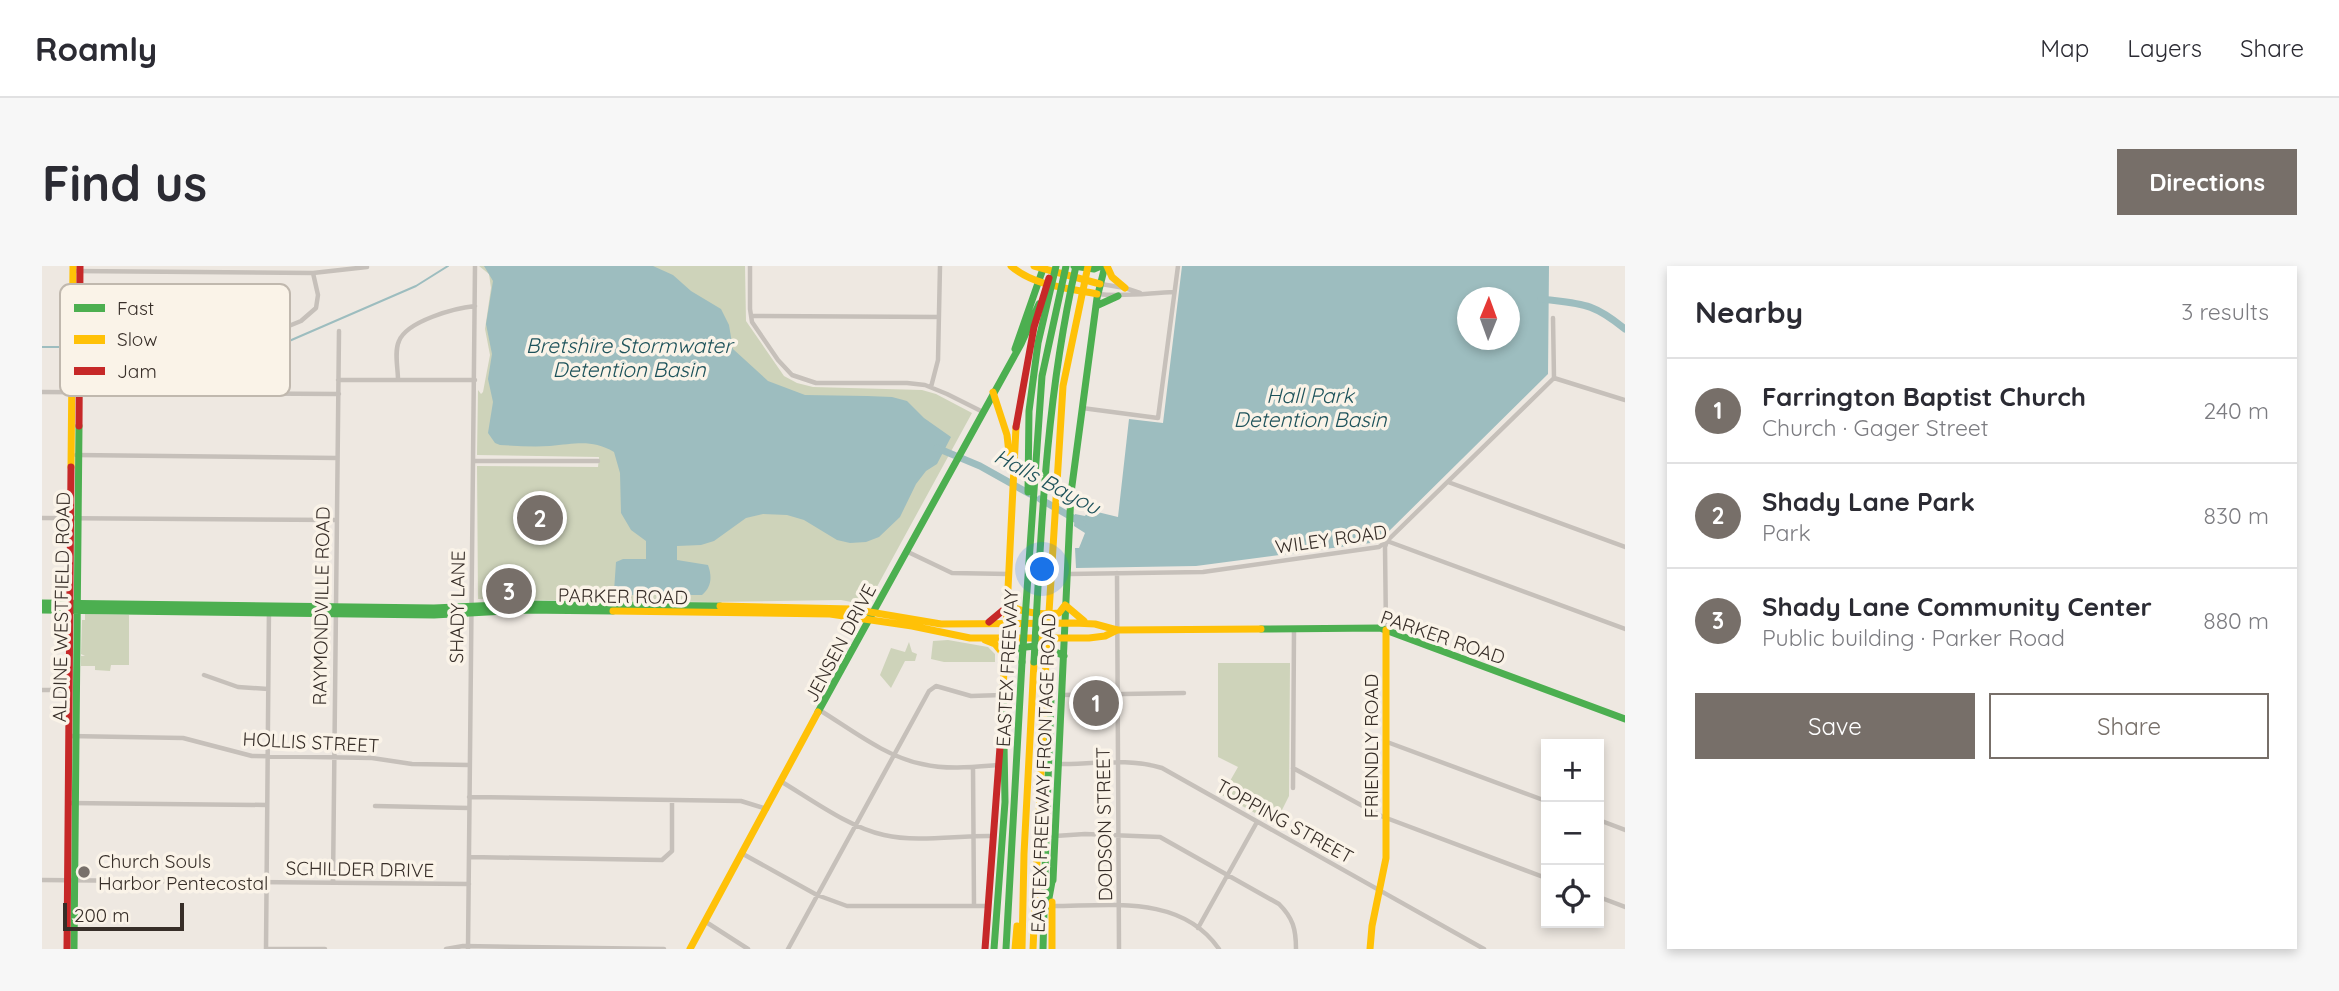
<!DOCTYPE html>
<html lang="en">
<head>
<meta charset="utf-8">
<style>
	:root { --surface:#fff; --page:#f7f7f7; --text:#2b2b33; --muted:#7c7c81; --line:#e1e1e2; --accent:#776f69 }
	body { margin:0; font-family:Quicksand,sans-serif; background:var(--page); color:var(--text) }
	.controls { position:absolute; right:21px; bottom:21px; display:grid; overflow:hidden; border-radius:0px; box-shadow:0 4px 10px #0003 }
	.controls button { width:63px; height:63px; display:grid; place-items:center; padding:0; border:0; border-bottom:2px solid var(--line); background:var(--surface); color:var(--text); font:35px sans-serif }
	.compass { position:absolute; left:1415px; top:21px; width:63px; height:63px; border-radius:50%; background:var(--surface); box-shadow:0 4px 10px #0003; rotate:1deg }
	.scale { position:absolute; left:21px; bottom:18px; width:121px; box-sizing:border-box; padding-left:7px; border:4px solid #372e28; border-top:0; font-size:19px; line-height:24px; white-space:nowrap; color:#372e28; -webkit-text-stroke:5px #faf3e8; paint-order:stroke }
	.you { position:absolute; left:1001px; top:304px; width:24px; height:24px; margin:-18px; border:5px solid #fff; border-radius:50%; background:#1a73e8; box-shadow:0 0 0 10px #1a73e833 }
	.badge { display:grid; place-items:center; width:46px; height:46px; border-radius:50%; background:var(--accent); color:#fff; font-size:23px; font-weight:700 }
	.pin { position:absolute; translate:-50% -50%; border:4px solid #fff; box-shadow:0 2px 7px #0006 }
	.list { margin:0; padding:0; list-style:none }
	h2 { display:flex; justify-content:space-between; align-items:center; height:91px; margin:0; padding:0 28px; font-size:30px }
	h2 small { font-size:23px; font-weight:400; color:var(--muted) }
	.list li { display:grid; grid-template-columns:46px 1fr auto; gap:21px; align-items:center; box-sizing:border-box; height:105px; padding:0 28px; border-top:2px solid var(--line) }
	.list b { display:block; font-size:26px; white-space:nowrap }
	.list p { margin:0; font-size:23px; white-space:nowrap; color:var(--muted) }
	.list em { font-size:23px; font-style:normal; color:var(--muted) }
	.actions { display:flex; gap:14px; padding:21px 28px }
	.actions a { flex:1; padding:16px 0; border:2px solid var(--accent); border-radius:0px; text-align:center; font-size:24px; color:var(--accent) }
	.actions .main { background:var(--accent); color:#fff }
	.icon { flex:none; width:38px; height:38px; fill:none; stroke:currentColor; stroke-width:2; stroke-linecap:round; stroke-linejoin:round }
	.map { position:relative; flex:none; width:1583px; height:683px; overflow:hidden; border-radius:0px }
	header { display:flex; align-items:center; gap:42px; box-sizing:border-box; height:98px; padding:0 35px; background:var(--surface); border-bottom:2px solid var(--line) }
	header strong { font-size:33px }
	nav { display:flex; gap:38px; margin-inline-start:auto; font-size:24px }
	.intro { display:flex; align-items:center; justify-content:space-between; box-sizing:border-box; height:168px; padding:0 42px }
	h1 { margin:0; font-size:49px }
	.button { padding:18px 32px; border-radius:0px; background:var(--accent); color:#fff; font-size:24px; font-weight:700 }
	main { display:flex; gap:42px; padding:0 42px }
	aside { flex:1; background:var(--surface); border-radius:0px; box-shadow:0 4px 10px #0003 }
	.map>svg:first-child { display:block }
	.green { fill:#ced3ba }
	.water { fill:#9dbdbf; fill-rule:evenodd }
	.lines { fill:none; stroke-linecap:round; stroke-linejoin:round }
	.stream { stroke:#9dbdbf; stroke-width:2 }
	.river { stroke:#9dbdbf; stroke-width:7 }
	.street { stroke:#c6c0ba; stroke-width:4.5 }
	.fast { stroke:#4caf50; stroke-width:7 }
	.slow { stroke:#ffc107; stroke-width:7 }
	.jam { stroke:#c62828; stroke-width:7 }
	.fast-bridge { stroke:#4caf50; stroke-width:7 }
	.slow-bridge { stroke:#ffc107; stroke-width:7 }
	.jam-bridge { stroke:#c62828; stroke-width:7 }
	.poi-dot { fill:#776f69; stroke:#faf3e8; stroke-width:2.5 }
	.labels { text-anchor:middle; stroke-width:7; stroke-linejoin:round; paint-order:stroke }
	.street-label { font-size:19px; fill:#372e28; stroke:#faf3e8 }
	.poi-label { font-size:19px; fill:#372e28; stroke:#faf3e8; text-anchor:start }
	.water-label { font-size:21px; font-style:italic; fill:#1d525a; stroke:#faf3e8 }
	.key { fill:#faf3e8; stroke:#c0b8ae; stroke-width:2 }
	.key-label { font-size:19px; fill:#372e28 }
</style>
</head>
<body>
<header>
<strong>Roamly</strong>
<nav><a>Map</a><a>Layers</a><a>Share</a></nav>
</header>
<div class="intro"><h1>Find us</h1><a class="button">Directions</a></div>
<main>
<div class="map">
<svg width="1583" height="683" viewBox="0 0 1583 683">
	<rect width="100%" height="100%" fill="#eee8e1"/>
	<!-- green -->
	<path class="green" d="M437 0H703L704 55 742 110 755 117 771 121 880 124 894 128 930 147 825 339 799 334 670 336 436 333 435 200 556 201 557 191 435 189 436 124 439 128 441 126 448 89 443 63 449 22 447 8Z
		M43 348 87 349V399H69L68 405 53 404V400H39V390H43L39 388 40 354H43Z
		M906 374 946 381 953 388V396H902L889 393 891 375Z
		M867 376 870 386 875 388 873 395H863L849 422 838 409 849 382 863 386Z
		M1176 397H1248L1247 530 1233 558 1180 529 1196 501 1176 491Z"/>
	<!-- water -->
	<path class="water" d="M442 0H611L631 9 649 25 679 43 687 59 691 83 726 115 763 129 825 130 850 131 865 135 882 152 909 171 895 198 884 205 874 218 858 251 837 271 824 276 808 277 795 274 762 254 745 249 721 248 704 252 672 275 659 279 635 280V294L666 299C670 310 670 321 660 329H577L572 325 574 296 581 293H604V275L589 264 579 247 578 207 572 186C549 173 534 178 508 180 492 181 475 180 458 179L453 177 446 167 451 136 446 113 450 88 444 58 451 15Z
		M1140 0H1507L1506 108 1336 276 1154 300 1034 302 1033 282H1037L1043 267 1032 260 1033 248 1043 250 1045 247 1039 242 1076 251 1087 153 1121 157ZM1426 32H1468V74H1426Z"/>
	<g class="lines">
		<!-- stream -->
		<path class="stream" d="M0 81H24
			M43 81 231 82 374 20 406 0"/>
		<!-- river -->
		<path class="river" d="M1499 33C1540 38 1550 36 1583 63
			M895 182 938 200 988 228
			M998 233 1040 257"/>
		<!-- street -->
		<path class="street" d="M708 0V43L710 56 736 94 750 109 774 117H865L883 119 905 128 941 146
			M31 5 271 7 325 1
			M1059 18 1083 22 1098 27
			M1056 28C1082 31 1106 27 1132 26
			M709 50 897 51
			M35 65 207 67 237 64 259 55 274 42 276 29 271 7
			M1512 112 1583 134
			M296 114H433
			M356 114C356 102 352 86 357 75 365 55 413 42 433 40
			M889 121 896 94 898 0
			M0 126 297 128
			M1040 142 1116 152 1136 0
			M34 189 295 192
			M431 195H556
			M1406 216 1583 281
			M0 252 294 254
			M866 286 910 307 967 308
			M1075 307 1077 683
			M1026 308 1161 306 1337 281 1345 275 1583 363
			M1344 364 1343 281 1345 275 1512 112 1511 52
			M162 409 196 421 226 423
			M0 424H27
			M1020 429 1142 427
			M779 445C810 464 844 491 880 498 905 504 932 501 957 499
			M27 470 141 472 210 490 330 492 370 498 427 499
			M1345 476 1504 535
			M1017 498C1050 498 1088 492 1120 502L1442 683
			M931 501 932 640
			M1251 502 1339 550 1504 612
			M740 516C770 534 808 562 842 569 877 577 916 569 952 570
			M1251 522 1252 363
			M427 531 699 535 725 543
			M26 537 225 539
			M333 540 427 542
			M1557 554 1583 564
			M1013 570 1043 568 1118 571 1237 638C1251 652 1254 663 1254 683
			M701 588 775 629 805 640H946
			M427 591 620 594 630 585V534
			M0 614 427 618
			M291 616 297 65
			M1557 631 1583 641
			M1010 640C1068 640 1139 628 1177 683
			M664 656 706 683
			M1156 662 1215 556
			M224 683 227 340
			M224 683H283
			M404 683 421 680 622 683
			M426 683 433 0
			M746 683 887 425 894 420 929 430 960 429"/>
		<!-- fast -->
		<path class="fast" d="M1032 0 1052 3 1059 0
			M1054 40 1076 30
			M973 83 1002 0
			M0 337 392 342 482 338 678 340
			M0 344 392 349 482 344 571 345
			M1219 363 1338 362 1583 453
			M963 390C981 375 1003 380 1022 390
			M776 446 979 78 997 38
			M1004 570 1009 432 1006 419
			M1011 614 1029 227 1055 32 1063 0
			M1005 643 1011 610
			M32 683 37 160
			M952 683 963 536 961 420
			M964 683 980 396"/>
		<!-- slow -->
		<path class="slow" d="M969 0C992 20 1026 22 1055 28
			M992 0 1058 18
			M1065 0 1070 11 1083 22
			M951 126 965 169 968 196
			M29 201 31 0
			M966 339C982 347 999 349 1017 347L1023 339 1042 355
			M678 340 810 343 899 358 1032 357 1053 358 1075 364 1219 363
			M571 345 788 348 870 360 928 372H1047L1063 370 1075 364
			M943 374 953 378 963 390
			M961 424 974 161
			M1010 636V683
			M648 683 776 446
			M973 683 975 660
			M980 683 982 588 992 396
			M991 683 1004 395
			M1328 683 1330 660 1344 592V364"/>
		<!-- jam -->
		<path class="jam" d="M37 160 38 0
			M947 356 965 341
			M25 683 29 201
			M943 683 958 481"/>
		<!-- fast-bridge -->
		<path class="fast-bridge" d="M986 226 987 145 996 77 1014 0
			M980 396 1000 110 1024 0
			M992 396C999 263 1004 131 1034 0
			M1001 683 1004 570"/>
		<!-- slow-bridge -->
		<path class="slow-bridge" d="M1004 395 1021 120 1046 0"/>
		<!-- jam-bridge -->
		<path class="jam-bridge" d="M974 161 992 61 1007 12"/>
	</g>
	<!-- markers -->
	<circle class="poi-dot" cx="42" cy="606" r="7"/>
	<g class="labels">
		<!-- street labels -->
		<g class="street-label">
			<text transform="translate(1289 273) rotate(-8)" y="7">WILEY ROAD</text>
			<text transform="translate(581 330) rotate(1)" y="7">PARKER ROAD</text>
			<text transform="translate(279 340) rotate(-89)" y="7">RAYMONDVILLE ROAD</text>
			<text transform="translate(19 341) rotate(-89)" y="7">ALDINE WESTFIELD ROAD</text>
			<text transform="translate(415 341) rotate(-89)" y="7">SHADY LANE</text>
			<text transform="translate(1401 371) rotate(19)" y="7">PARKER ROAD</text>
			<text transform="translate(798 377) rotate(-62)" y="7">JENSEN DRIVE</text>
			<text transform="translate(965 402) rotate(-87)" y="7">EASTEX FREEWAY</text>
			<text transform="translate(269 476) rotate(3)" y="7">HOLLIS STREET</text>
			<text transform="translate(1329 480) rotate(-90)" y="7">FRIENDLY ROAD</text>
			<text transform="translate(1001 507) rotate(-88)" y="7">EASTEX FREEWAY FRONTAGE ROAD</text>
			<text transform="translate(1243 555) rotate(29)" y="7">TOPPING STREET</text>
			<text transform="translate(1062 558) rotate(-91)" y="7">DODSON STREET</text>
			<text transform="translate(318 603) rotate(1)" y="7">SCHILDER DRIVE</text>
		</g>
		<!-- poi labels -->
		<g class="poi-label">
			<text x="56" y="602">Church Souls<tspan x="56" dy="22">Harbor Pentecostal</tspan></text>
		</g>
		<!-- water labels -->
		<g class="water-label">
			<text x="587" y="87">Bretshire Stormwater<tspan x="587" dy="24">Detention Basin</tspan></text>
			<text x="1268" y="137">Hall Park<tspan x="1268" dy="24">Detention Basin</tspan></text>
			<text transform="translate(1005 216) rotate(28)" y="7">Halls Bayou</text>
		</g>
	</g>
	<!-- legend -->
	<rect x="18" y="18" width="230" height="112" rx="10" class="key"/>
	<rect x="32" y="38" width="31" height="8" fill="#4caf50"/>
	<rect x="32" y="69" width="31" height="9" fill="#ffc107"/>
	<rect x="32" y="101" width="31" height="8" fill="#c62828"/>
	<g class="key-label">
		<text x="75" y="49">Fast</text>
		<text x="75" y="80">Slow</text>
		<text x="75" y="112">Jam</text>
	</g>
</svg>
<div class="controls">
<button>+</button>
<button>−</button>
<button><svg class="icon" aria-label="locate" viewBox="0 0 24 24"><circle cx="12" cy="12" r="6"/><path d="M12 2v4M12 18v4M2 12h4M18 12h4"/></svg></button>
</div>
<svg class="compass" viewBox="-18 -18 36 36"><path d="M0-13l5 13h-10z" fill="#e53935"/><path d="M0 13l5-13h-10z" fill="#7c7c81"/></svg>
<div class="scale">200 m</div>
<div class="you"></div>
<div class="pin badge" style="left:1054px;top:437px">1</div>
<div class="pin badge" style="left:498px;top:252px">2</div>
<div class="pin badge" style="left:467px;top:325px">3</div>
</div>
<aside>
<h2>Nearby<small>3 results</small></h2>
<ul class="list">
<li><span class="badge">1</span><div><b>Farrington Baptist Church</b><p>Church · Gager Street</p></div><em>240 m</em></li>
<li><span class="badge">2</span><div><b>Shady Lane Park</b><p>Park</p></div><em>830 m</em></li>
<li><span class="badge">3</span><div><b>Shady Lane Community Center</b><p>Public building · Parker Road</p></div><em>880 m</em></li>
</ul>
<div class="actions"><a class="main">Save</a><a>Share</a></div>
</aside>
</main>
</body>
</html>
